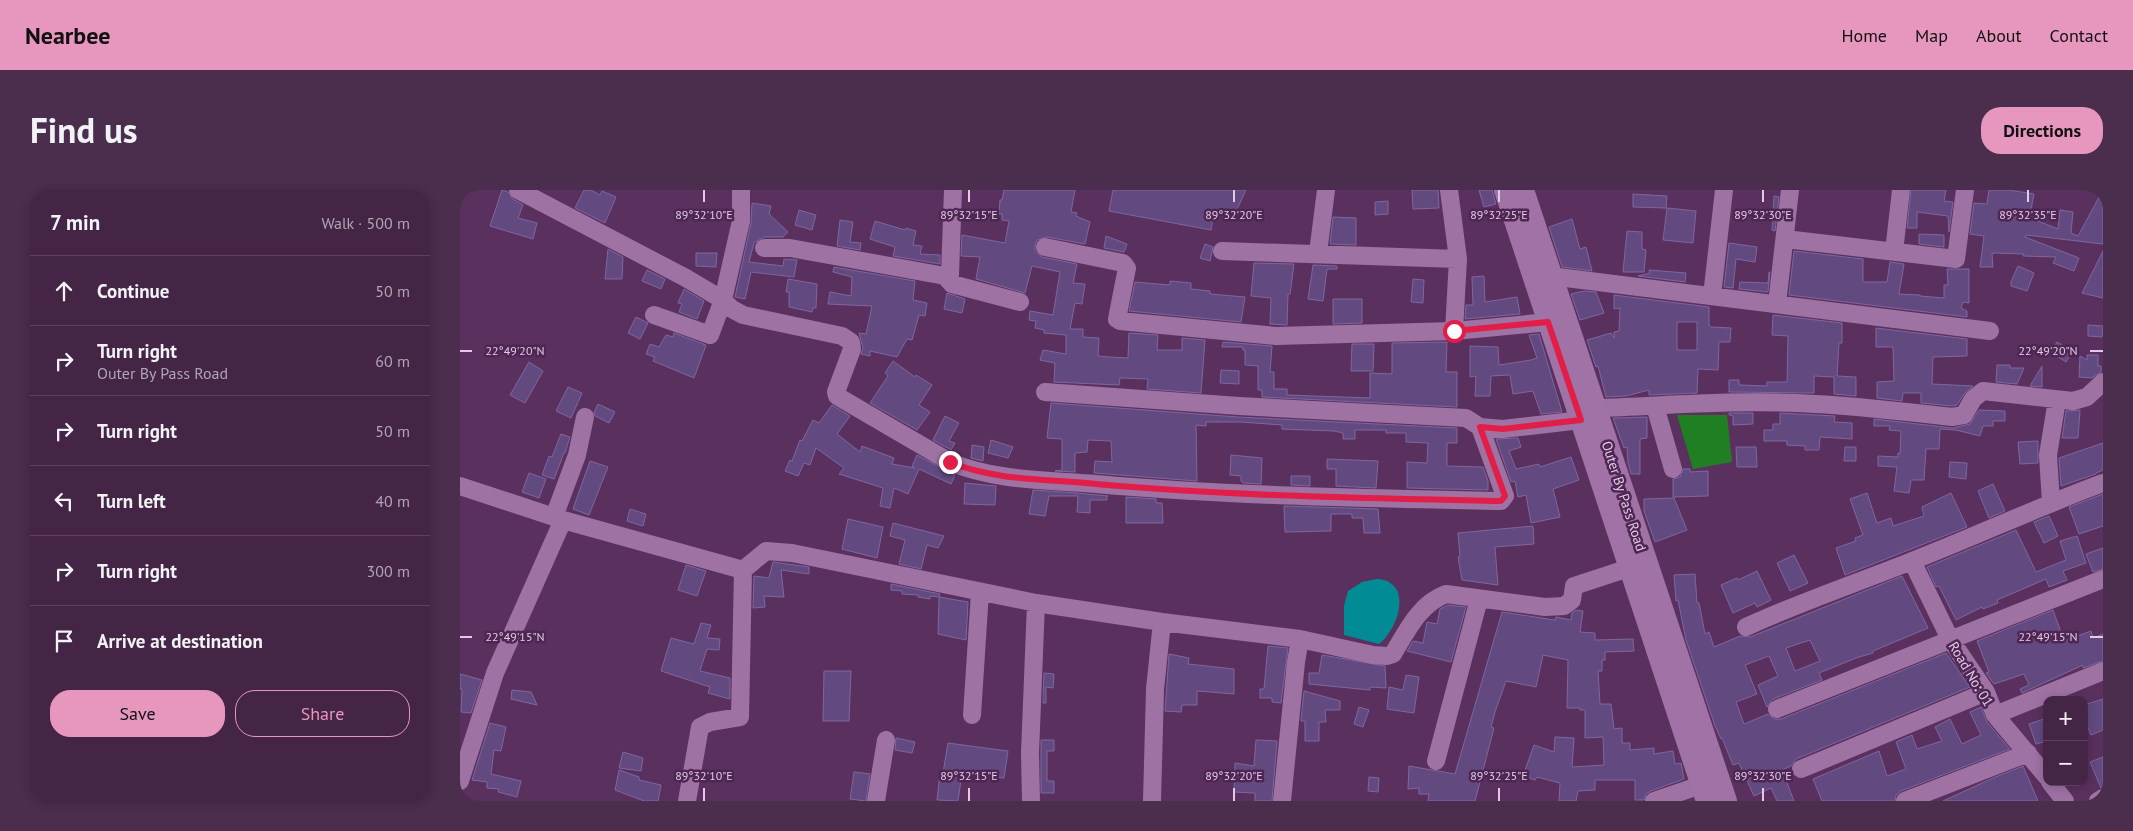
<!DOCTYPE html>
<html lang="en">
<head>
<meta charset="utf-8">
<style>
	:root { --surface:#442546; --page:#4b2d4d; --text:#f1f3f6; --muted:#afa5b3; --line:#5c425f; --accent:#e797bd }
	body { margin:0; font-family:"PT Sans",sans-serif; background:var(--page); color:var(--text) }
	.controls { position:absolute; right:15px; bottom:15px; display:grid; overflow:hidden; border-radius:10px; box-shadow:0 2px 12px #0003 }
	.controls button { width:45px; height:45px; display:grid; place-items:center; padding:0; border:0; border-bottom:1px solid var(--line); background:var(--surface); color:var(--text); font:25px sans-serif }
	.stop { position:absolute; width:15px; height:15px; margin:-11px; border:4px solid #e11d48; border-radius:50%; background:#fff }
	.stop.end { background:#e11d48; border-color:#fff; box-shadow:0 1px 5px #0008 }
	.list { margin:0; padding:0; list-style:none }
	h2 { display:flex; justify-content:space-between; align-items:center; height:65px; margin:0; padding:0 20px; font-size:21px }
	h2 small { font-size:16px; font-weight:400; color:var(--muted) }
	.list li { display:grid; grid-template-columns:32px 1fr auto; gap:15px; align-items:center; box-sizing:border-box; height:70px; padding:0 20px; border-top:1px solid var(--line) }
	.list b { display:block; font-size:19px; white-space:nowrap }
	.list p { margin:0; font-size:16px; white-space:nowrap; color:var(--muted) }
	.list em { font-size:16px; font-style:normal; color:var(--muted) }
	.actions { display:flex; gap:10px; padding:15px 20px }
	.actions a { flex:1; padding:11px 0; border:1px solid var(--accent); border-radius:20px; text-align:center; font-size:18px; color:var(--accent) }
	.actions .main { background:var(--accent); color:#111 }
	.icon { flex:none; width:28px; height:28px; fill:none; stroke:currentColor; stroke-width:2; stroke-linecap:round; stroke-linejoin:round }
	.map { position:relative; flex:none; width:1643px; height:611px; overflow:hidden; border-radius:20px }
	header { display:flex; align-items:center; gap:30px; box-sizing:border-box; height:70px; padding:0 25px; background:var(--accent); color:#111 }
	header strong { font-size:24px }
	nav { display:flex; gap:28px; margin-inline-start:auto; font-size:18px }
	.intro { display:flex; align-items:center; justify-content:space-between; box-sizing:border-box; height:120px; padding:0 30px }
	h1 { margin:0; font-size:35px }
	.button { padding:12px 22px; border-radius:20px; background:var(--accent); color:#111; font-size:18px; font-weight:700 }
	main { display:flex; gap:30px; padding:0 30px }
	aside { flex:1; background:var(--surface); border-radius:20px; box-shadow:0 2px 12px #0003 }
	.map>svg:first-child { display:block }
	.green { fill:#207f23 }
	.water { fill:#008b95 }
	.building { fill:#624a81; stroke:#7f669f; fill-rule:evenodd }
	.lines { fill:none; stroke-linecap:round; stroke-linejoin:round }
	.minor { stroke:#9f72a4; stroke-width:18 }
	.major { stroke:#a072a5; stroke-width:22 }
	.route { stroke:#e11d48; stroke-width:6 }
	.ticks { fill:none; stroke:#e3cae5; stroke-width:2 }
	.labels { text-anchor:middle; stroke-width:5; stroke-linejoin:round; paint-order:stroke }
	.street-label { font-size:14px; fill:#e3cae5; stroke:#4e2653 }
	.ticks-label { font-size:12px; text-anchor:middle; fill:#e3cae5; stroke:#4e2653; stroke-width:5; stroke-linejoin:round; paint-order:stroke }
</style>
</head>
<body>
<header>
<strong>Nearbee</strong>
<nav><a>Home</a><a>Map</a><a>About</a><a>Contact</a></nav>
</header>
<div class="intro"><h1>Find us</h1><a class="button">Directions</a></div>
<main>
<aside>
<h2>7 min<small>Walk · 500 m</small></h2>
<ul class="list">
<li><svg class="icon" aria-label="ahead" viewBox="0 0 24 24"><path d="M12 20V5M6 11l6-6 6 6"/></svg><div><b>Continue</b></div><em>50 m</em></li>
<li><svg class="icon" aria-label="right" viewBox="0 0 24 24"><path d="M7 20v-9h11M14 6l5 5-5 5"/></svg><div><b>Turn right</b><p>Outer By Pass Road</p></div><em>60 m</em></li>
<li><svg class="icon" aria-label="right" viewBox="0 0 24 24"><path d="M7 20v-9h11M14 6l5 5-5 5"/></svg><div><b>Turn right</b></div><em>50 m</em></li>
<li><svg class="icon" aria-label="left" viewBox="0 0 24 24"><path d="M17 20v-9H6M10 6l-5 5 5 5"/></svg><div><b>Turn left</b></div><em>40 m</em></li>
<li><svg class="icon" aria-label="right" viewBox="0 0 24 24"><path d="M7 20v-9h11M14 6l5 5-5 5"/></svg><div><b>Turn right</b></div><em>300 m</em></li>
<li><svg class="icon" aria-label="arrive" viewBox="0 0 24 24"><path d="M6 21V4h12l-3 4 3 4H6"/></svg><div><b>Arrive at destination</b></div></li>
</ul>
<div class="actions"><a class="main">Save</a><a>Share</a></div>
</aside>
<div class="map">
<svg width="1643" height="611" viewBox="0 0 1643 611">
	<rect width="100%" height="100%" fill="#5a315e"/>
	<!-- green -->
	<path class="green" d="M1217 225H1267L1272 272 1233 279Z"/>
	<!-- water -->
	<path class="water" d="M917 389C920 389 926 390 929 392 951 405 934 443 919 454L884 445V416L888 401 902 392Z"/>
	<!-- building -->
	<path class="building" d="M42 0 48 2 53 9 63 15 58 28 77 33 73 49 30 36Z
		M124 0H131L140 5 142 1 156 7 145 33 115 18Z
		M544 0H615L611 22 617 23 616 26 630 32 625 54 587 47 577 50 575 55V61L582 67 617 74 613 93 625 94 622 114 615 113 610 139H623V147L639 148 638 166 649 167 668 168 669 143 698 145 697 160H722V148L745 150 741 203 687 199 688 189 660 188 659 195 594 192 595 173 580 170 583 160 606 164V145L584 143V140L575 138 576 131 569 130 570 121 593 125 600 82 572 76 565 103 516 89 520 67 501 66 502 45 545 53 549 31 542 30V24H539L540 10H542Z
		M653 0H786L772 30 754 22 751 40 649 21Z
		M952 0H978L979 18 953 19Z
		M1019 0H1032L1036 14 1024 17Z
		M1451 0H1486L1484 11 1493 12 1489 42 1488 26 1457 22V38H1447Z
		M1529 0H1549L1574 4 1571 20 1574 21 1573 29 1598 39 1600 20 1613 22 1611 43 1618 46 1643 0V54L1566 45 1565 47 1619 68 1614 81 1593 73 1596 67 1563 66 1564 64 1535 63 1532 64 1533 77H1520L1524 46 1510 44 1514 13 1527 14Z
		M1173 4 1207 6 1206 18 1173 17Z
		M1314 6 1319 7 1315 41 1312 40Z
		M928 11V24L915 25V12Z
		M292 13 311 16 309 24 328 42 323 47H304L294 53 289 72 323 76 324 69 337 70 334 87 291 82 285 109 275 107 291 33Z
		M1207 18 1236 21 1233 53 1203 50Z
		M339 20 356 25 352 40 335 35Z
		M873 27 896 28V55L870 54Z
		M1112 29 1120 59 1126 57 1132 81 1102 77 1089 37Z
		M380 30 393 32 390 52 401 53 400 60 377 56Z
		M415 31 445 40 446 38 456 41 453 55 462 56 460 64 480 65V74L433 66 435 57 410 49Z
		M1167 41 1182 42V59L1186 60 1184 82H1163Z
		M1459 44 1484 45V57L1459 54Z
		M646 46 667 54 664 62 644 58Z
		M1269 53 1297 57 1295 72 1276 69 1273 98 1264 97Z
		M745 54 753 57 750 71 740 68Z
		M148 59 163 67 162 89H145Z
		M1334 61 1403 69V92H1427L1430 72 1444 74 1439 104 1460 105V106L1484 108V95H1488L1487 79H1509V113L1503 112 1501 118 1507 121V127L1329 105Z
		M1643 61V108L1622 103Z
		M236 63H257L256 77 236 76Z
		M794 73 834 74 830 104H828L827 135 810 134 811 108 791 106Z
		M853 75 877 76V79H867L863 111 848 109Z
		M1558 76 1574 83 1567 101 1551 96V92Z
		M374 77 455 91 453 110 467 113 465 126 459 125 452 150 447 149 437 167 410 161V166L401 164 403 158 399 143 406 144 412 116 368 114 370 102 391 106 392 87 373 82Z
		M187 80 205 89 201 99 182 91Z
		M1189 80 1226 83 1225 92 1178 86 1190 83Z
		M1309 82H1310L1308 102 1279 99 1280 92 1308 93Z
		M1024 86 1025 112 1057 107 1060 124 1005 129 1006 115H1013L1012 87Z
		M328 89 357 94 356 118H353L352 122 329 117V102H326Z
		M953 89 964 90 963 113 951 112Z
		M710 91 731 93V99L750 101V104L785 107 781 132 669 121 675 92 710 95Z
		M224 99 244 111 237 129 219 122 222 114 218 113Z
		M1124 101 1136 102 1144 123 1120 130 1111 104Z
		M487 103 505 109 502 123 484 119Z
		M1154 105 1249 117V135L1251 137 1271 138 1270 152H1259L1258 180 1238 179 1237 203 1189 205V200L1166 206 1146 207 1138 176 1136 177 1127 150 1151 143 1154 148V142L1159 141 1160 118 1154 119ZM1217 132H1237V160H1217Z
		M873 109H902V133L873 134Z
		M1313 125 1382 133V153H1379L1377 186 1396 187V206L1374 204V187L1354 186V203L1269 202V190H1279V195L1307 196V192H1327L1328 146 1312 145Z
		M176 127 188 133 180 149 168 143Z
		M1628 135 1643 136 1642 147 1628 146Z
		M1416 138 1507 149V166L1473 167 1472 194 1513 196 1504 204 1497 215 1492 216 1461 213V203H1443L1442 211 1417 208V192L1434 191 1433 157H1416Z
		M214 143 246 155 234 188 193 171 195 167 186 164 190 154 199 157 206 145 213 147Z
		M1079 144 1102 222 1081 224 1073 201 1053 204 1050 185 1031 186 1030 206H1015L1016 186 1010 187V156L1038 157 1039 175 1071 170 1077 168 1069 145Z
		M763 152 812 156 810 182H814V199H827V205L910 208V183L932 184V153L987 152 986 182H997V217L802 207V200H798V176L785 175V160H783V157H762Z
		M1597 152 1613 161 1606 172 1591 162Z
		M892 154H914L913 181H891Z
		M1627 165H1638V176H1641V182L1632 188 1619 187 1620 166 1627 170Z
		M433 171 455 187 456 185 472 195 459 215 470 222 457 240 410 213 428 186 425 183Z
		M69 172 83 181 65 213 50 205Z
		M1537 175H1550V178H1564L1557 194 1536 192Z
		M1582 176V197L1570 196Z
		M761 180 779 181V194L760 193Z
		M108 197 122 203 111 228 96 221Z
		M591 213 778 227 997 238V253H987V276L1023 277 1028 291V300L947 298V272L967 273 968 253 946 252V243H926V240H895V249H883V243L874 241 822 239V235L780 232H746V236L736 235 737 291 634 283 635 271 652 272 651 251 628 250 627 262 615 263V282L595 281 602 280V249L587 248Z
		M138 214 155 222 149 233 135 226 134 223Z
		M372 215 390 226 377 244 400 262 402 256 434 268 432 274 455 278 452 276 457 265 495 285 491 294 459 279 448 304 434 298 430 318 420 316 423 298 379 284 384 278 356 258 350 275 344 273 338 286 325 281 330 270 332 271 340 250 342 251 353 230 359 233Z
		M1519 220 1545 221V231H1533V236H1523L1520 246 1496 240 1480 239 1479 259H1466L1464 290H1451L1449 303 1434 301 1437 277 1418 276V266L1438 267V263L1440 264 1441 241 1429 240 1430 236H1414V229L1493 238 1510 234Z
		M1620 220 1618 248H1602L1606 221Z
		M1269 223H1293V234L1273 235V226L1269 225Z
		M1320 223 1375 226 1374 232 1392 233V249L1360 247 1359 260H1345V256L1327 255V251H1304V240H1313V234H1320Z
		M485 226 499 233 489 251 495 253 491 260 473 250Z
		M1187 227V248L1180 249V284H1171L1168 273 1167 257 1164 258 1153 228Z
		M101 244 110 247 105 263H104L94 289 82 285 89 266 92 267Z
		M1058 248 1061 257 1049 261 1056 279 1079 274 1080 277 1111 267 1119 290 1093 299 1100 327 1071 333 1066 305 1058 307 1055 291 1051 292 1036 249Z
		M531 250 553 257 548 268 528 263Z
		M1578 251V273L1560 274 1558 252Z
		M1643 253V280L1636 283V284L1601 296 1599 268Z
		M512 255 524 257 523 271 511 268Z
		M1276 257H1296L1297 277H1277Z
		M1385 257H1396V271H1384Z
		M771 265 802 268 801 294 783 293 781 291V286L770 285Z
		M867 269 918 271 916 298 876 296V279H867Z
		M130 271 148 277 129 325 113 319Z
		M1490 272 1507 273 1506 289 1489 287Z
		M1223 279H1230V282L1248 281V306L1213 307V289L1220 287Z
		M69 283 86 289 79 308 62 302Z
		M831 286H850V296L831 295Z
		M505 293 536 296 535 315 504 314Z
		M1533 294 1545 321 1529 328 1518 301Z
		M573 300 617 303 648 306H647V310H630V323L617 322 618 306H589L585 326 569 324Z
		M1407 303 1417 333 1431 328 1433 336 1464 326 1462 317 1491 303 1507 337 1385 385 1376 358 1396 351 1395 348 1403 345 1390 309Z
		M1643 304V336L1619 344 1609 317Z
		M666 307 696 309V313H702L703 333H666Z
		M1214 308 1227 340 1195 352 1184 321V309Z
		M824 316 918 319 920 343H904L903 328H892V324H871V341L825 342Z
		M170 319 186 324 183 336 167 331Z
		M1589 326 1598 346 1584 353 1574 332Z
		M388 329 423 337 417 368 382 359Z
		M433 333 484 346 478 358 467 355 461 379 439 374 445 350 430 346Z
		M1073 336 1074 354 1035 357 1038 395 1002 390 998 367H1000L998 343Z
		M1556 340 1576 382 1606 370 1600 351 1617 346 1626 373 1603 381 1607 390 1589 397 1586 389 1537 410 1538 413 1523 419 1522 417 1496 430 1479 396 1476 397 1467 377Z
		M1643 358V379L1633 382 1626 364Z
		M1334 365 1348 393 1330 401 1317 373Z
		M313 372 349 377V384L321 380 324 407 304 406 305 417 293 418 294 386 309 388Z
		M226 375 246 381 237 406 218 400Z
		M1297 381 1311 410 1297 417 1295 413 1273 423 1261 395 1277 388 1278 390Z
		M1235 384 1237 413H1239L1245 444 1249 442 1254 457 1280 446 1290 447 1442 386 1468 438 1413 461V463L1396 468 1359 483 1362 490 1313 509 1307 517 1298 495 1318 486 1309 466 1285 475 1297 504 1276 512 1284 534 1308 524 1315 529H1321L1486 463 1510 497 1336 569 1331 576 1322 580 1334 611H1317L1311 598 1294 606 1279 573 1273 575 1262 548 1261 549 1255 536 1226 450 1218 410 1216 411 1214 385ZM1350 450 1360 471 1335 481 1326 458Z
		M431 394 480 404 479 407 508 412 506 450 478 444 479 407 470 406V409L458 407V405L442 404V401L431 400Z
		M988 415 1006 417 991 472 947 461 953 451 963 453 967 432 977 434 980 419Z
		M1116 420 1123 421 1120 442 1135 443V450L1173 449 1174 461 1145 462V470H1142V481H1138L1140 514H1151L1154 539 1162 538V553H1170V560L1194 558V564L1213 561 1215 574 1221 573 1224 589 1191 601 1186 604 1184 610H1175V590H1135V600L1118 601 1116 611H1099L1100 593 1077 587 1075 590 1063 586 1074 555 1094 562 1095 547 1114 548 1112 577 1144 575 1143 547 1125 548V520H1120V518H1107L1108 470 1083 465 1076 497 1046 491 1035 522 1031 537 1034 538 1015 611H968L969 604H959V598L948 599 949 576 995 584 1042 422 1095 430 1096 427 1111 430 1112 423Z
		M1593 420 1604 451 1631 441 1633 448 1643 444V471L1623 478V475L1562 503 1560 499 1569 495 1564 484 1534 494 1526 483 1529 482 1517 451Z
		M241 433 251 435 247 448 260 449 259 460 247 459 240 481 270 488V509L248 503 250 497 201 481 211 448 234 454Z
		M808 456 828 458 821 513 812 512V508H800V499H804Z
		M709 464 729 468 728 474 774 479V504L737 501V515H722L721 522 705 521Z
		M862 465 925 476 926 498 910 497V500L849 494V483H859Z
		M364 481H391L389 531H363Z
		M584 483 594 484 593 498 586 497V513H583Z
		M0 484 22 490 11 523 1 522 2 499H0Z
		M946 485 959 487 954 523 927 519 929 497 943 500Z
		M52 500 71 502 77 515 51 509Z
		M844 501 880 511V520H865L866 532H859V551H845V531H841Z
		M1643 509V540L1631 545 1624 527V515Z
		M899 517 909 520 903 537 894 534Z
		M1521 517 1527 532 1550 559 1441 601 1436 605 1435 611H1362L1353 589 1419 561 1427 586 1446 579 1436 552 1452 545 1457 559 1482 551 1475 537 1490 529 1502 554 1521 545 1510 522Z
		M1587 528V551L1576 554 1569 534Z
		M30 533 46 537 41 561 34 560 31 584 61 591 57 607 38 602 39 599 27 598V592L12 590Z
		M436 548 455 552 452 563 435 560Z
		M581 550H594V561H587V591H594V603H581Z
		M796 550 817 551 812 611H795V603L774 602 775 573 794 576Z
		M488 553 548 561 544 588 502 583 498 611 477 610 480 583H483Z
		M163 562 183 568 181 581 159 578Z
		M1643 567V597L1641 598 1630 572Z
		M1563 576 1578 611H1483L1533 588Z
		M159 580 179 587V590L201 595 198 611H184L155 600Z
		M394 582 410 584 406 611 390 609Z
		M909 587 919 588 918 602 908 601Z"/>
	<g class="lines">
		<!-- minor -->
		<path class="minor" d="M58 0 226 88 263 110 250 145 194 125
			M281 0V31L263 110 272 119 283 125 382 146 391 152 392 159 376 202 377 206 490 272C535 291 588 290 636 294 771 306 906 308 1041 311L1045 306 1020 237
			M989 0 998 69 994 141
			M1325 49 1496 69 1505 0
			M585 57 663 73 667 78 657 129 660 131 816 146 994 141 1089 132
			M304 58H330L485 86 490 85 493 0
			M762 61 998 69
			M1434 62 1441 0
			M858 63 866 0
			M485 86 492 94 560 112
			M1090 86 1530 141
			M1252 106 1264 0
			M1317 114 1330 0
			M585 202 779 216 1006 228 1020 237 1043 239 1121 230
			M1195 216 1213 279
			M1135 218C1202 216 1270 210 1337 213 1389 215 1440 221 1492 227L1504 225 1513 209 1523 201 1613 211 1627 207 1643 192
			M0 296 103 330 283 380
			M1591 313 1588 265 1597 210
			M94 327 117 265 125 227
			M1452 371 1490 449 1526 502 1535 525 1587 587
			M1286 437C1340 412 1397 393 1452 371 1516 346 1578 317 1643 293
			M1317 519 1643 389
			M512 525 520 402
			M1535 525 1643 481
			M976 571 1019 409
			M1341 579 1526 502
			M0 591 35 483 103 330
			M1590 592 1605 611
			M227 611 240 537 250 532 280 527 283 380 306 361 332 363 576 413 702 432 840 449 913 465 927 466 933 464C947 441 959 414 986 404L1085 417 1104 416 1112 410 1114 396 1169 378
			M416 611 426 550
			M571 611 570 563 576 413
			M692 611 695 499 702 432
			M822 611 836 472 840 449
			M1194 611 1241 595
			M1445 611 1568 563
			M1638 611 1643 608"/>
		<!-- major -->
		<path class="major" d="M1045 0 1247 611
			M1063 0 1266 611"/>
	</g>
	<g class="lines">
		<!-- route -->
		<path class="route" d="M490 272C535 291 588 289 636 294 771 306 906 308 1041 311L1045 306 1020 237 1043 239 1121 230 1088 132 994 141"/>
	</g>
	<!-- ticks -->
	<path class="ticks" d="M244 0V12M509 0V12M774 0V12M1039 0V12M1303 0V12M1568 0V12M0 161H12M1630 161H1643M0 447H12M1630 447H1643M244 598V611M509 598V611M774 598V611M1039 598V611M1303 598V611"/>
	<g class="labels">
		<!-- street labels -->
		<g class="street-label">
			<text transform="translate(1164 306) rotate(72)" y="5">Outer By Pass Road</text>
			<text transform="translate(1511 484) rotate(59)" y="5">Road No: 01</text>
		</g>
	</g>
	<g class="ticks-label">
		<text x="244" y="29">89°32'10"E</text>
		<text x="509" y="29">89°32'15"E</text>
		<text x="774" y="29">89°32'20"E</text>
		<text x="1039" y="29">89°32'25"E</text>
		<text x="1303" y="29">89°32'30"E</text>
		<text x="1568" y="29">89°32'35"E</text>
		<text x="55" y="165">22°49'20"N</text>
		<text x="1588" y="165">22°49'20"N</text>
		<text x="55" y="451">22°49'15"N</text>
		<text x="1588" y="451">22°49'15"N</text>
		<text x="244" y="590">89°32'10"E</text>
		<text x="509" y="590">89°32'15"E</text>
		<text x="774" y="590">89°32'20"E</text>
		<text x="1039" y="590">89°32'25"E</text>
		<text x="1303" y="590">89°32'30"E</text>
	</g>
</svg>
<div class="controls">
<button>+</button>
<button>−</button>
</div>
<div class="stop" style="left:994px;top:141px"></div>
<div class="stop end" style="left:490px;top:272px"></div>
</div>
</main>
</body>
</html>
